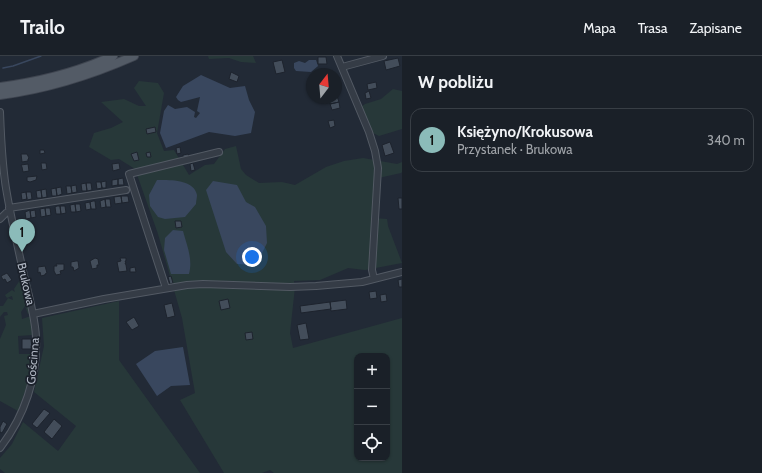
<!DOCTYPE html>
<html lang="pl">
<head>
<meta charset="utf-8">
<style>
	:root { --surface:#1a2028; --page:#232830; --text:#f1f3f6; --muted:#9fa3a8; --line:#383e45; --accent:#8bbbb9 }
	body { margin:0; font-family:Cabin,sans-serif; background:var(--page); color:var(--text) }
	.controls { position:absolute; right:12px; bottom:12px; display:grid; overflow:hidden; border-radius:8px; box-shadow:0 1px 3px #0004 }
	.controls button { width:36px; height:36px; display:grid; place-items:center; padding:0; border:0; border-bottom:1px solid var(--line); background:var(--surface); color:var(--text); font:20px sans-serif }
	.compass { position:absolute; left:306px; top:12px; width:36px; height:36px; border-radius:50%; background:var(--surface); box-shadow:0 1px 3px #0004; rotate:16deg }
	.you { position:absolute; left:252px; top:201px; width:14px; height:14px; margin:-10px; border:3px solid #fff; border-radius:50%; background:#1a73e8; box-shadow:0 0 0 6px #1a73e833 }
	.badge { display:grid; place-items:center; width:26px; height:26px; border-radius:50%; background:var(--accent); color:#111; font-size:13px; font-weight:700 }
	.pin { position:absolute; translate:-50% -33px; filter:drop-shadow(0 1px 2px #0008) }
	.pin::after { content:''; position:absolute; top:21px; width:14px; height:12px; background:inherit; clip-path:polygon(0 0,100% 0,50% 100%) }
	.list { margin:0; padding:0; list-style:none }
	h2 { display:flex; justify-content:space-between; align-items:center; height:52px; margin:0; padding:0 16px; font-size:17px }
	h2 small { font-size:13px; font-weight:400; color:var(--muted) }
	.list li { display:grid; grid-template-columns:26px 1fr auto; gap:12px; align-items:center; box-sizing:border-box; height:64px; margin:0 8px 8px; padding:0 8px; border:1px solid var(--line); border-radius:12px }
	.list b { display:block; font-size:15px; white-space:nowrap }
	.list p { margin:0; font-size:13px; white-space:nowrap; color:var(--muted) }
	.list em { font-size:13px; font-style:normal; color:var(--muted) }
	.icon { flex:none; width:22px; height:22px; fill:none; stroke:currentColor; stroke-width:2; stroke-linecap:round; stroke-linejoin:round }
	.map { position:relative; flex:none; width:402px; height:417px; overflow:hidden }
	header { display:flex; align-items:center; gap:24px; box-sizing:border-box; height:56px; padding:0 20px; background:var(--surface); border-bottom:1px solid var(--line) }
	header strong { font-size:19px }
	nav { display:flex; gap:22px; margin-inline-start:auto; font-size:14px }
	main { display:flex }
	aside { flex:1; background:var(--surface) }
	.map>svg:first-child { display:block }
	.green { fill:#273839; fill-rule:evenodd }
	.water { fill:#39475e }
	.lines { fill:none; stroke-linecap:round; stroke-linejoin:round }
	.stream { stroke:#39475e; stroke-width:1.5 }
	.building { fill:#434d5a; stroke:#1d232d }
	.minor-casing { stroke:#535a64; stroke-width:8 }
	.major-casing { stroke:#3f4550; stroke-width:10 }
	.minor { stroke:#353c46; stroke-width:6 }
	.major { stroke:#535b66; stroke-width:8 }
	.labels { text-anchor:middle; stroke-width:3.5; stroke-linejoin:round; paint-order:stroke }
	.street-label { font-size:12px; fill:#b0b7c3; stroke:#1b212b }
</style>
</head>
<body>
<header>
<strong>Trailo</strong>
<nav><a>Mapa</a><a>Trasa</a><a>Zapisane</a></nav>
</header>
<main>
<div class="map">
<svg width="402" height="417" viewBox="0 0 402 417">
	<rect width="100%" height="100%" fill="#222a36"/>
	<!-- green -->
	<path class="green" d="M208 0H253L256 7 241 6 229 2 209 3Z
		M139 25 158 27 164 37 157 77 164 95 174 94 189 119 205 109 214 108 225 93 236 90 241 113 246 119 259 127 282 126 295 129 326 111 344 105 363 102 397 108 402 106V116L401 117 374 123 373 162 387 163 388 170 402 207 365 214 348 212 320 224 294 225 295 231 290 277 293 292 402 262V417H274L270 414 262 417H224L180 344 195 337 182 262 158 178 135 113 119 103 111 104 89 91 94 77 111 72 123 66 101 46 124 43 139 50H146L134 32ZM357 300H387V402H357Z
		M393 33 402 35V73L379 80 373 77 361 51 365 48 381 43Z
		M20 224H23L30 257 28 258 25 250 21 256 22 263 31 260 32 279 18 280 19 298H32L28 327 18 355 0 345V283L6 269 4 260 8 259 7 256H4L0 261V250H3L8 242 13 244 12 240 7 242 5 239 12 234 15 236 14 233Z
		M119 245V304L200 417H5L0 413V402L12 388 23 366 58 395 76 370 34 336 44 290 42 262Z"/>
	<!-- water -->
	<path class="water" d="M309 4H316L318 10 311 16 296 15 294 12V7L299 5 305 7Z
		M201 19 230 32 245 30 249 44 255 56 251 77 235 80 209 76 166 92 160 77 164 55 168 49 175 53 187 51 195 56 194 61 196 62 200 57 197 55 200 41 181 46 178 44 176 41 183 30Z
		M157 124C169 124 194 123 197 139 197 142 196 145 196 148L185 161 165 163 158 161 150 150 149 139Z
		M213 125 237 129 246 146 255 151 266 170 267 187 256 209 237 208 226 196 206 134Z
		M173 174 183 175C187 190 193 203 189 218H171L164 194 165 182Z
		M183 291 190 329 171 330 157 340 136 308 155 295Z"/>
	<g class="lines">
		<!-- stream -->
		<path class="stream" d="M3 12 13 10 41 0"/>
	</g>
	<!-- building -->
	<path class="building" d="M318 1H326L327 8H318Z
		M398 2 400 10 386 14 384 5Z
		M282 4 285 16 276 18 273 6Z
		M231 16 239 20 237 26 229 23Z
		M376 26 377 32 368 34 367 28Z
		M369 35 371 42 366 43 365 37Z
		M337 40 339 46 330 48 329 43 336 42Z
		M339 46 340 52 332 54 330 48Z
		M334 64 335 70 330 72 328 65Z
		M155 71 156 76 147 78 146 73Z
		M390 86 394 97 385 100 382 89Z
		M180 91 181 97 177 98 176 92Z
		M40 94H44L45 97 40 98Z
		M137 96 139 104 134 105 131 98Z
		M150 96 151 101H147L146 97Z
		M21 98H27L29 102 28 103V105L22 106Z
		M188 98 189 101 183 102V99Z
		M41 107H46L47 113 42 114Z
		M119 107 120 113 113 115 112 108Z
		M193 107 195 114 191 115 190 108Z
		M28 108 29 115 23 116 22 111 21 109Z
		M37 120 36 124 30 126 27 125V121Z
		M123 122 124 129H118V123Z
		M118 123V129L112 130V124Z
		M106 125V132H102L101 126Z
		M96 126H101L102 132 97 133Z
		M86 127H91L92 134 87 135Z
		M86 127 87 135H82L81 128Z
		M76 129 77 136 72 137 71 130Z
		M66 130H71L72 137 67 138Z
		M61 131 62 138 57 140 56 132Z
		M56 132 57 140H52L51 133Z
		M46 133 47 141 42 142 41 134Z
		M41 134 42 142H37L36 135Z
		M26 136H31L32 143 27 144Z
		M26 136 27 143 22 144 21 137Z
		M121 140H128L129 146 122 147Z
		M121 140 122 147 115 148 114 141Z
		M398 142H402V153H399Z
		M105 143H110L111 151H106Z
		M105 143 106 151 101 152 100 145Z
		M93 145H95L96 153H91L90 146Z
		M90 146 91 153 86 154 85 147Z
		M75 148H80L81 155 76 156Z
		M75 148 76 156H71L70 149Z
		M57 150H60L61 158H56L55 151Z
		M60 150H65L66 157 61 158Z
		M45 152H50L51 159 46 160Z
		M45 152 46 160 41 161 40 153Z
		M30 154 31 162 26 163 25 156Z
		M35 154 36 161 31 162 30 155Z
		M175 165H181L182 171 176 172Z
		M95 202 98 203 99 209H97V212L92 213 90 205Z
		M120 202H126V205H125L126 207H125L126 209 127 215 119 216 117 206 121 205Z
		M76 205H78L79 212 74 215 73 211H71V206Z
		M56 208H64V214L60 215 61 218 56 219 54 215V210H57Z
		M45 210 47 217 45 218V219L41 220 40 216 38 217V211Z
		M135 211 136 216H130V212Z
		M7 217 12 224 7 227 5 223 3 224 1 220Z
		M171 220 173 227 170 228 168 221Z
		M402 223V231H399L398 224Z
		M376 235 377 242 370 243 369 236Z
		M386 238 387 245 381 246 380 239Z
		M228 243 230 252 221 254 219 245Z
		M346 244 347 253 331 255 330 246Z
		M330 246 331 253 301 257 300 250Z
		M172 247 175 260 167 262 164 249Z
		M134 261 139 270 132 274 126 266Z
		M306 267 309 283 300 284 297 269Z
		M252 276 253 283 246 284 245 277Z
		M22 283H31L32 293H22Z
		M44 353 50 357 37 372 32 368Z
		M54 363 62 370 52 383 44 376Z
		M3 365 7 368 2 377 0 376V371Z"/>
	<g class="lines">
		<!-- minor casing -->
		<g class="minor-casing">
			<path id="minor" d="M337 0 369 76 375 95 378 112 372 214 374 223
				M342 11 383 0
				M0 56C1 83 2 112 7 138 12 167 19 196 25 224 30 243 35 262 36 281 38 321 24 361 0 392
				M9 152 126 134
				M0 163 6 157 10 155
				M166 232 129 118 219 96
				M33 258 104 243 187 229 203 228 290 231 316 230 362 226 402 216"/>
		</g>
		<!-- major casing -->
		<g class="major-casing">
			<path id="major" d="M0 31C38 26 78 16 113 0
				M0 39C46 33 91 19 134 0"/>
		</g>
		<!-- minor -->
		<use href="#minor" class="minor"/>
		<!-- major -->
		<use href="#major" class="major"/>
	</g>
	<g class="labels">
		<!-- street labels -->
		<g class="street-label">
			<text transform="translate(26 228) rotate(77)" y="4">Brukowa</text>
			<text transform="translate(33 305) rotate(-85)" y="4">Gościnna</text>
		</g>
	</g>
</svg>
<div class="controls">
<button>+</button>
<button>−</button>
<button><svg class="icon" aria-label="locate" viewBox="0 0 24 24"><circle cx="12" cy="12" r="6"/><path d="M12 2v4M12 18v4M2 12h4M18 12h4"/></svg></button>
</div>
<svg class="compass" viewBox="-18 -18 36 36"><path d="M0-13l5 13h-10z" fill="#e53935"/><path d="M0 13l5-13h-10z" fill="#9fa3a8"/></svg>
<div class="you"></div>
<div class="pin badge" style="left:22px;top:196px">1</div>
</div>
<aside>
<h2>W pobliżu<small></small></h2>
<ul class="list">
<li><span class="badge">1</span><div><b>Księżyno/Krokusowa</b><p>Przystanek · Brukowa</p></div><em>340 m</em></li>
</ul>
</aside>
</main>
</body>
</html>
